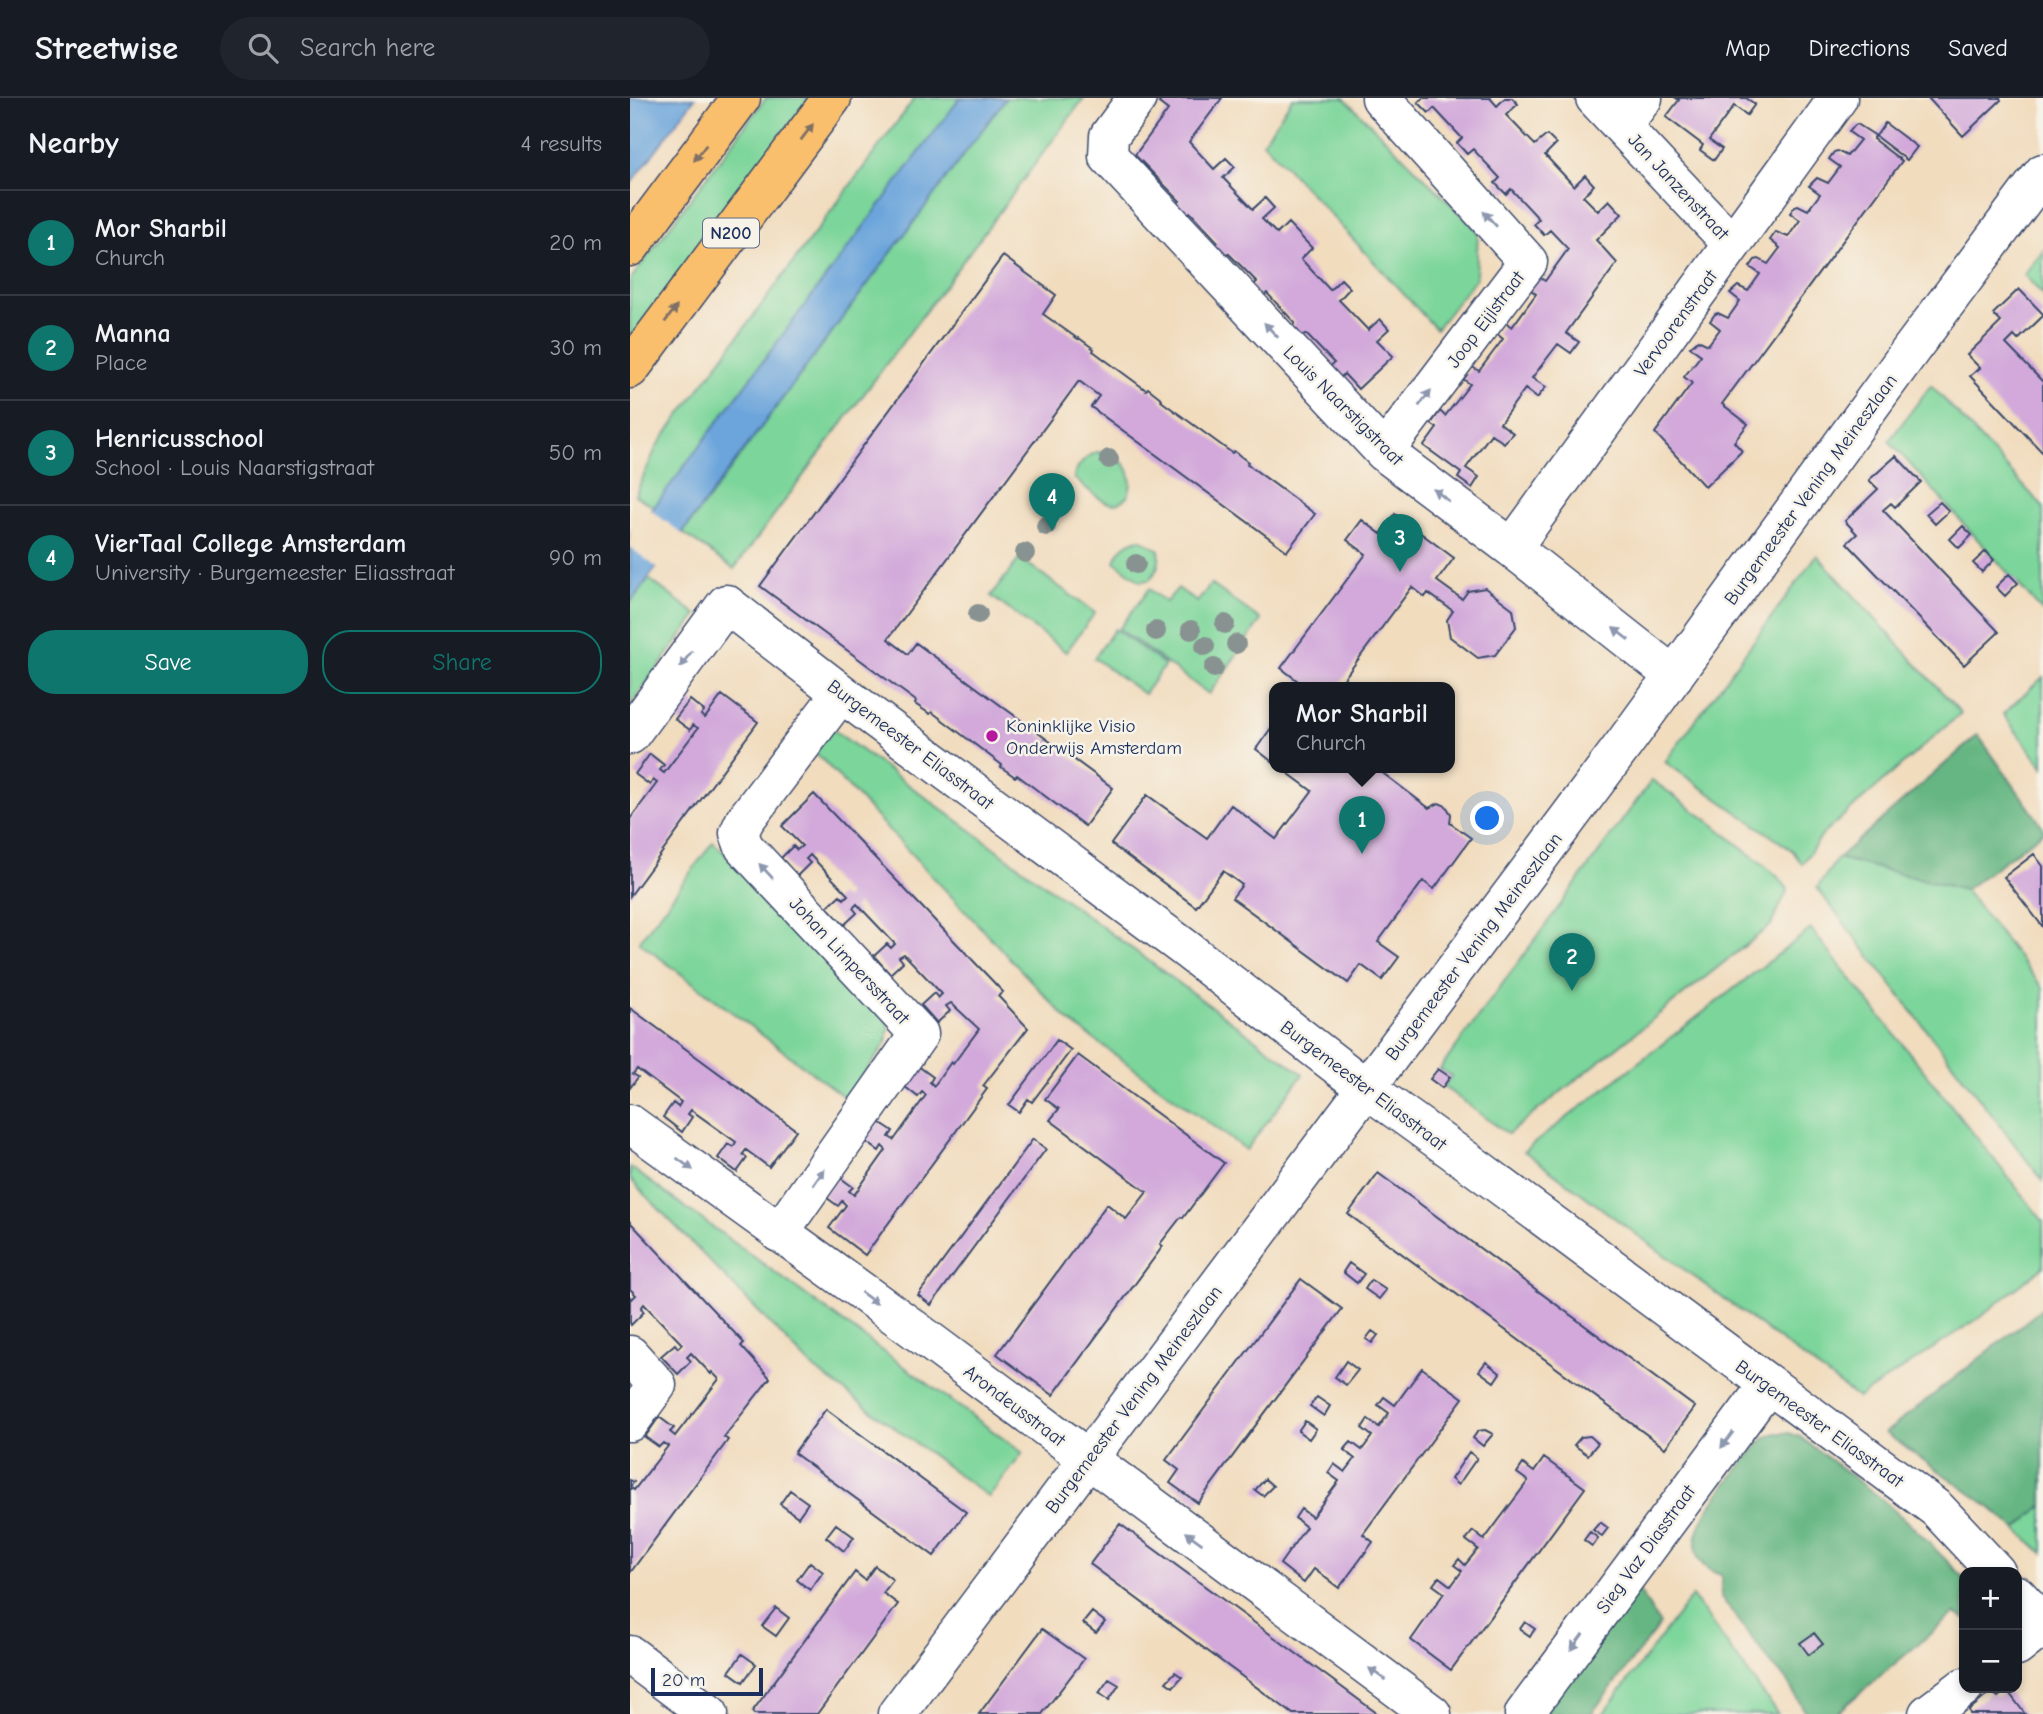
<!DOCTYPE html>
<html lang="en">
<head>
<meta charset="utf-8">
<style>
	:root { --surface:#171b24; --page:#20242c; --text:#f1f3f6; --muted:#9ea1a6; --line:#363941; --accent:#0f766e }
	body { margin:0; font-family:"Comic Neue",sans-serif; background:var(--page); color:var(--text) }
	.controls { position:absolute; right:21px; bottom:21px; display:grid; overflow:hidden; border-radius:14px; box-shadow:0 4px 10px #0003 }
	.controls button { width:63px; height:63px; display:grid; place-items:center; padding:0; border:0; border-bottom:2px solid var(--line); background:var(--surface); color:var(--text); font:35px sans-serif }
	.scale { position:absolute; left:21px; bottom:18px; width:112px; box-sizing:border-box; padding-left:7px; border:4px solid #1b2f5e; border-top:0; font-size:19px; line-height:24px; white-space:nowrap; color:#1b2f5e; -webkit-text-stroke:5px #f7f3e8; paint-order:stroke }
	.you { position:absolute; left:858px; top:721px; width:24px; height:24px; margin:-18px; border:5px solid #fff; border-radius:50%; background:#1a73e8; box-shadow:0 0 0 10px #1a73e833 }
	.badge { display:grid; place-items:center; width:46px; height:46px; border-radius:50%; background:var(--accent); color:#fff; font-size:23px; font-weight:700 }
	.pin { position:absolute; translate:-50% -58px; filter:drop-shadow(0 2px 4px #0008) }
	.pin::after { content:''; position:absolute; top:37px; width:24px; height:21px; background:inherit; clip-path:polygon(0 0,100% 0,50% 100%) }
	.popup { position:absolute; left:639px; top:584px; width:186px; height:91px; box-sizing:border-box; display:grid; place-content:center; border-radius:14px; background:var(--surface); filter:drop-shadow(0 2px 5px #0005); font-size:23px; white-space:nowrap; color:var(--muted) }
	.popup b { font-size:26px; color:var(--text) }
	.popup::after { content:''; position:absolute; left:50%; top:100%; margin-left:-14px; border:14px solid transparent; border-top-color:var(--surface) }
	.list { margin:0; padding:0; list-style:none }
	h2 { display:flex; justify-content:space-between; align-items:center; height:91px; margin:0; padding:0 28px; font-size:30px }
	h2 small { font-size:23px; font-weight:400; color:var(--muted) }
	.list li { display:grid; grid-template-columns:46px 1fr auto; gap:21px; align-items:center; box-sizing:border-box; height:105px; padding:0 28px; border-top:2px solid var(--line) }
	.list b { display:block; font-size:26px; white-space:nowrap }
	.list p { margin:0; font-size:23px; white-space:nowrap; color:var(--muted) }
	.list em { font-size:23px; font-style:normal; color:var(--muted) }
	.actions { display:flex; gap:14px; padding:21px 28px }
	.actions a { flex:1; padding:16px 0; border:2px solid var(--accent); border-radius:28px; text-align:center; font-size:24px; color:var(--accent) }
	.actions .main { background:var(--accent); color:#fff }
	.icon { flex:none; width:38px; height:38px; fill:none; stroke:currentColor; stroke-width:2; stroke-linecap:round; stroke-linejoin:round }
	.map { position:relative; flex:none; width:1413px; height:1616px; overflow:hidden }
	header { display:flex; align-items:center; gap:42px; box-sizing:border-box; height:98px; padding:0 35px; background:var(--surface); border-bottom:2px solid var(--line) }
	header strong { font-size:33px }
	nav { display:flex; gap:38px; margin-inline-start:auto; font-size:24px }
	.search { width:490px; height:63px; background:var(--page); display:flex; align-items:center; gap:18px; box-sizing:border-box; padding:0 24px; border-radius:38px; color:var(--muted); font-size:26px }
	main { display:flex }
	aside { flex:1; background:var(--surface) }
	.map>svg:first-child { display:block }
	.green { fill:#7cd59a; stroke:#4c827c; stroke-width:2 }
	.forest { fill:#65b682; stroke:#407270; stroke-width:2 }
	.water { fill:#6ca5db; stroke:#446a9c; stroke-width:2 }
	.pier { fill:#f1dcbe }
	.building { fill:#d2a9da }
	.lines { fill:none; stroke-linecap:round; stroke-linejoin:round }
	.street-casing { stroke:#3b496c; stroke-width:41 }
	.primary-casing { stroke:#3b496c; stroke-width:41 }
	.street { stroke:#fff; stroke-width:38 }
	.primary { stroke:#f9bf6d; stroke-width:38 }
	.tree { fill:#889391 }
	.oneway { fill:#7f7065 }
	.oneway2 { fill:#8d97ae }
	.poi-dot { fill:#b5179e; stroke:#f7f3e8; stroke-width:2.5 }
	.labels { text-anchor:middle; stroke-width:5; stroke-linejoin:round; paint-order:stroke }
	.shield { fill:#f7f3e8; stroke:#5d6a87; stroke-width:2 }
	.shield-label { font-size:18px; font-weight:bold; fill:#1b2f5e }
	.street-label { font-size:19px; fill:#1b2f5e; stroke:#f7f3e8 }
	.poi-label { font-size:19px; fill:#1b2f5e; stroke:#f7f3e8; text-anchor:start }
</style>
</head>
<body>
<header>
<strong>Streetwise</strong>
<div class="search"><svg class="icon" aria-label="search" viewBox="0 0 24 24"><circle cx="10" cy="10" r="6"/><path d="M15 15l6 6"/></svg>Search here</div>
<nav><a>Map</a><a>Directions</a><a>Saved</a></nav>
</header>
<main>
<aside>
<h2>Nearby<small>4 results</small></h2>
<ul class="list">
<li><span class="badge">1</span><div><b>Mor Sharbil</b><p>Church</p></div><em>20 m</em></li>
<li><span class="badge">2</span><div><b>Manna</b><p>Place</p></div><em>30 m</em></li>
<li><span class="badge">3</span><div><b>Henricusschool</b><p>School · Louis Naarstigstraat</p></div><em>50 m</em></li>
<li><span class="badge">4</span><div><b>VierTaal College Amsterdam</b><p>University · Burgemeester Eliasstraat</p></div><em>90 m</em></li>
</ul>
<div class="actions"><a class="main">Save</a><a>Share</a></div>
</aside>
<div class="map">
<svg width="1413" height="1616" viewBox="0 0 1413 1616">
	<rect width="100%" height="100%" fill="#f7f3e8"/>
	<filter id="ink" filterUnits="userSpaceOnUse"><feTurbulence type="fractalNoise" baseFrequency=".0143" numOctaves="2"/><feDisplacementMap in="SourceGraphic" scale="14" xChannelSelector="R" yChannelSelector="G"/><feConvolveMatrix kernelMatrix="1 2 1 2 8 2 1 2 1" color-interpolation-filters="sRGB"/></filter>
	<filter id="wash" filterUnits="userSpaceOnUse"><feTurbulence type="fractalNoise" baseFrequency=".00686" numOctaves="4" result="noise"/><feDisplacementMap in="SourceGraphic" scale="28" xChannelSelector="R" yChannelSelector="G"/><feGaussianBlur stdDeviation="1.57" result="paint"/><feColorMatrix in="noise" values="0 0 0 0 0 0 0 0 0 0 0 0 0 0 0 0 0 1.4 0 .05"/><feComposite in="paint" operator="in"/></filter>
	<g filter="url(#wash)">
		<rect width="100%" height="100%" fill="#f1dcbe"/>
		<!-- green -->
		<path class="green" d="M136 0H179L0 241V182Z
			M285 0H330L24 409 5 397 27 348Z
			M376 0H454L104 471 53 435Z
			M663 0H714L848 133 846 180 806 231 633 44Z
			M1413 152V197L1394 177Z
			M1301 287 1413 409V514L1259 343Z
			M467 354C515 357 506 416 476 404 465 399 454 388 444 380 446 368 456 359 467 354Z
			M510 441 529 452C531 463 527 473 520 482L510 483 485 464C489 451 496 444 510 441Z
			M1187 457 1331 615 1193 736 1172 766 1163 753 1035 664Z
			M390 460 465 515 436 554 361 498Z
			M19 481 67 517 0 607V505Z
			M581 486 631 522 579 596 489 531 519 491 536 504 548 490 567 504Z
			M485 531 535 567 514 596 464 560Z
			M1413 579V669L1373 616Z
			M201 630 673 976 616 1052 439 923 185 654Z
			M1022 682 1080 724 1145 776 1158 791 1141 827 878 1036 814 989 821 978 810 971Z
			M83 744 251 908 259 928 256 945 217 1001 9 844Z
			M1208 760 1335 792 1413 890V1083L1187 790Z
			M1181 831 1413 1123V1169L1349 1220 1228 1300 894 1053Z
			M0 1069 393 1355 359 1399 182 1269 0 1081Z
			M1413 1407V1455L1386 1431Z
			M1062 1498 1148 1616H973Z"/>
		<!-- forest -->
		<path class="forest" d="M1348 637 1413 729V734L1335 792 1208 760Z
			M1413 1210V1407L1386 1431 1357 1407 1255 1335Z
			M1146 1335H1159L1170 1339 1248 1398 1283 1429 1334 1480V1521L1325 1515 1205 1616 1176 1615 1155 1580 1143 1568 1091 1499V1477C1025 1456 1107 1374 1129 1346L1136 1339Z
			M1006 1488 1030 1526 961 1616H912Z"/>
		<!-- water -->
		<path class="water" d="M0 0H65L0 87Z
			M330 0H376L0 505V433L24 409Z"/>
		<!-- pier -->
		<path class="pier" d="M18 410 55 438 30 472 0 449V428Z"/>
		<g id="blocks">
			<!-- building -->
			<path class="building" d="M533 0H592L559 44 584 71 596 60 605 69 593 80 623 111 635 100 644 110 632 121 647 136 658 125 682 150 671 161 700 192 711 181 720 190 709 202 738 232 750 221 759 231 747 242 763 258 728 291 714 276 709 281 698 270 704 265 676 236 670 240 660 230 665 225 637 195 631 200 621 189 627 184 598 155 593 160 582 149 588 144 560 114 554 119 544 108 550 103 505 57 538 12 529 5Z
				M793 0H860L867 8 875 0H882L888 6 876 17 905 47 917 37 926 46 915 57 944 88 955 77 964 87 953 98 968 113 979 102 992 116 966 142 987 165 936 235 949 244 941 255 928 246 902 280 916 289 907 300 895 291 870 325 883 335 874 345 861 336 836 370 849 379 842 390 828 380 831 375 794 348 807 330 801 326 810 313 815 318 840 286 833 281 842 269 849 273 873 241 867 236 875 224 882 229 906 196 900 191 909 179 915 183 938 151 920 132 914 137 904 126 909 121 881 91 876 96 865 85 870 80 843 51 837 56 827 45 832 40 804 10 799 15 788 4Z
				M1046 0H1116L1125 6 1117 17 1104 8 1079 42 1092 51 1084 62 1070 52 1073 47 1036 19 1049 2Z
				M1298 0H1370L1371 2 1333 38Z
				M1255 25 1287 49 1277 62 1245 38 1243 41 1272 63 1092 306 1118 326 1104 344 1112 353 1075 389 1025 335 1062 285 1054 279 1071 257 1060 249 1068 242 1078 247 1090 231 1080 223 1085 216 1088 215 1098 220 1110 203 1100 195 1108 188 1118 193 1130 176 1120 169 1125 162 1129 161 1138 166 1150 150 1140 142 1146 134 1158 139 1170 122 1160 115 1165 108 1168 107 1178 112 1190 96 1179 88 1187 80 1198 85 1210 69 1199 61 1204 54 1207 53 1217 58 1230 42 1219 34 1225 27 1227 26 1246 38Z
				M373 158 426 197 413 216 448 241 449 240 464 251 463 253 516 292 518 290 532 301 531 303 602 355 604 353 618 364 617 366 685 416 657 453 461 309 469 298 449 283 295 491 258 541 278 556 286 545 483 690 455 728 387 677 385 679 371 669 372 667 302 614 300 616 285 606 286 603 130 488Z
				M1389 191 1413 216V218L1388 242 1384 238 1376 246 1413 284V355L1340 278 1350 270 1337 257 1371 224 1363 216Z
				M1266 358 1291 384 1265 409 1261 405 1253 412 1369 534 1334 567 1217 445 1227 436 1215 423 1248 391 1239 382Z
				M1310 404 1319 413 1305 426 1296 416Z
				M765 416 824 460 807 483 832 501 838 493 855 490 883 511 886 529 865 557 848 560 820 539 817 522 823 513 798 495 795 499 782 489 707 590H677L651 570 736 456 717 442 732 422 751 436Z
				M1333 428 1342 437 1329 450 1320 441Z
				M1356 453 1364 462 1352 474 1343 465Z
				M1379 476 1388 485 1375 498 1366 489Z
				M92 597 128 624 0 798V721L27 685 23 682 20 687 5 676 20 656 34 667 30 672 34 675 68 630 63 627 60 632 45 621 52 612 60 602 74 613 71 617 75 620Z
				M644 626V665L626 651Z
				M651 670H746L799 710 809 705 816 708 821 716 820 725 841 740 804 791 793 783 748 844 769 859 752 882 731 867 718 885 602 800 612 787 593 773 566 809 481 746 517 697 577 740 601 707 646 741 682 693Z
				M184 696 373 894 368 898 398 930 353 988 357 991 235 1157 199 1130 216 1107 212 1103 208 1108 193 1097 208 1078 223 1089 219 1093 224 1097 256 1052 252 1048 249 1053 234 1042 248 1023 263 1033 259 1039 264 1042 296 997 292 994 288 999 274 988 288 968 303 979 300 984 304 988 321 964 323 966 349 931 321 905 316 908 320 913 307 925 291 907 304 895 308 900 312 896 274 856 269 859 273 864 260 876 244 858 257 846 261 850 265 846 227 806 223 810 227 815 214 827 197 809 210 797 214 801 218 797 180 757 176 761 180 765 167 778 151 760 163 748 167 752 172 748 152 728Z
				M1404 756 1413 768V829L1374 779Z
				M0 910 166 1032 139 1069 116 1052 113 1056 117 1060 107 1074 88 1060 98 1046 103 1049 106 1044 61 1012 58 1016 62 1019 52 1034 33 1019 43 1005 48 1009 51 1004 7 971 3 976 8 979 0 990Z
				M427 942 441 952 402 1004 398 1001 389 1014 379 1007Z
				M448 957 594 1065 553 1120 551 1119 530 1146 533 1148 423 1297 367 1256 477 1106 496 1121 517 1094 420 1022 429 1011 415 1001Z
				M808 971 820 979 812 990 800 981Z
				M403 1041 416 1051 301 1207 288 1197Z
				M748 1075 1065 1309 1035 1350 718 1116Z
				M0 1124 114 1245 111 1248 140 1280 94 1339 98 1342 0 1475V1382L4 1384 0 1389 4 1392 38 1348 33 1345 29 1349 15 1339 29 1319 44 1330 40 1334 45 1338 89 1281 82 1274 81 1276 61 1255 57 1259 61 1263 48 1276 31 1258 45 1246 48 1250 52 1246 14 1206 11 1210 14 1214 1 1227 0 1225V1199L2 1201 6 1197 0 1191Z
				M719 1165 734 1176 727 1185 713 1174Z
				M671 1181 712 1211 568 1405 540 1385 549 1372 536 1362Z
				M741 1182 756 1192 749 1201 735 1191Z
				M742 1233 748 1237 742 1245 736 1241Z
				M716 1263 728 1272 716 1287 705 1279Z
				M856 1264 870 1275 864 1284 849 1273Z
				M792 1270 833 1300 733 1436 743 1444 709 1490 684 1471 674 1485 650 1466 676 1429 665 1420 671 1411 682 1419 709 1383 698 1375 704 1366 715 1374 725 1361 714 1352 721 1344 732 1352 742 1338 732 1330 738 1321 749 1329 759 1315 748 1307 754 1299 765 1307Z
				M687 1299 700 1308 694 1318 680 1308Z
				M196 1311 336 1414 304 1458 164 1355Z
				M675 1323 686 1331 679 1341 668 1333Z
				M855 1332 863 1336 853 1348 843 1340 848 1333Z
				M960 1338 968 1345 958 1357 944 1347 951 1339Z
				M839 1354 847 1360 828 1387 821 1381Z
				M914 1360 955 1390 821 1572 781 1542 814 1495 803 1487 809 1479 821 1488 832 1473 824 1467 829 1461 835 1467 848 1451 836 1442 843 1433 854 1442 898 1383 887 1375 893 1366 904 1374Z
				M635 1381 643 1388 633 1398 625 1392Z
				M160 1392 178 1405 168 1419 150 1406Z
				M970 1424 978 1430 972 1438 963 1432Z
				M206 1426 224 1439 214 1453 196 1439Z
				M490 1426 648 1542 748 1616H663L460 1466Z
				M960 1434 968 1440 962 1448 954 1442Z
				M180 1464 193 1474 180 1492 167 1482Z
				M245 1468 263 1482 253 1495 268 1506 187 1616H124L122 1614 225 1474 235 1482Z
				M146 1510 159 1520 146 1538 132 1528Z
				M462 1514 475 1524 466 1535 453 1525Z
				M895 1524 905 1531 900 1538 890 1531Z
				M412 1531 454 1561 412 1616H349Z
				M1184 1535 1193 1546 1179 1557 1170 1545Z
				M112 1556 126 1566 113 1584 99 1574Z
				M545 1574 552 1579 543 1589 536 1584Z
				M479 1581 489 1587 479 1602 469 1595Z
				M1377 1592 1395 1616H1340L1339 1612 1361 1594 1368 1599Z"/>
		</g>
	</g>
	<g filter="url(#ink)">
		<use href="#blocks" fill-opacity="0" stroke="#3b496c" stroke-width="2"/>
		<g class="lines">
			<!-- street casing -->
			<g class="street-casing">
				<path id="street" d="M507 0 479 38 478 58 754 354 882 450 1044 578
					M751 0 898 164 754 354
					M965 0 1102 146
					M992 28 1013 0
					M882 450 1208 0
					M0 637 96 506 211 595 556 851 736 990 851 1073 1307 1411 1366 1474
					M0 1026 281 1229 802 1616
					M149 1135 289 936 114 749 109 735 115 722 211 595
					M0 1257 27 1287 0 1324
					M1387 1497 1413 1525
					M1387 1549 1413 1528
					M0 1557 79 1616
					M267 1616 994 646 1280 253 1413 75
					M894 1616 1138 1287
					M1298 1616 1334 1589"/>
			</g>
			<!-- primary casing -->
			<g class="primary-casing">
				<path id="primary" d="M0 149 111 0
					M0 271 202 0"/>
			</g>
			<!-- street -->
			<use href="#street" class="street"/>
			<!-- primary -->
			<use href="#primary" class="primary"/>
		</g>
		<!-- trees -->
		<g class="tree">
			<circle cx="479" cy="361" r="10"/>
			<circle cx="416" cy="428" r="10"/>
			<circle cx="395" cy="455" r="10"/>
			<circle cx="506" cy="466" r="10"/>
			<circle cx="348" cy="516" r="10"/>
			<circle cx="595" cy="526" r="10"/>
			<circle cx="561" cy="532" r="10"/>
			<circle cx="526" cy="533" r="10"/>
			<circle cx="606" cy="546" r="10"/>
			<circle cx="575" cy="548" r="10"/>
			<circle cx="584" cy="570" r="10"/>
		</g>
		<!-- one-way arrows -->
		<defs><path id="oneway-solid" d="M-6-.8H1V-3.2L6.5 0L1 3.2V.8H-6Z" transform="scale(1.75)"/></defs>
		<g class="oneway">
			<use href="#oneway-solid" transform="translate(177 34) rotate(-53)"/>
			<use href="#oneway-solid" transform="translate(70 55) rotate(127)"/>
			<use href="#oneway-solid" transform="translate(41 216) rotate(-53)"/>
		</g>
		<g class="oneway2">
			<use href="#oneway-solid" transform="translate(860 121) rotate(-132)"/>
			<use href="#oneway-solid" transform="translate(641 232) rotate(-133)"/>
			<use href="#oneway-solid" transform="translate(795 300) rotate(-53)"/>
			<use href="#oneway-solid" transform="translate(811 397) rotate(-143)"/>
			<use href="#oneway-solid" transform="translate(991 536) rotate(-142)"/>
			<use href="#oneway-solid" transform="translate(56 561) rotate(126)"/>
			<use href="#oneway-solid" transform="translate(136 773) rotate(-133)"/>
			<use href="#oneway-solid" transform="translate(55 1066) rotate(36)"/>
			<use href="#oneway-solid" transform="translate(189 1079) rotate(-55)"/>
			<use href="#oneway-solid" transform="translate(239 1200) rotate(36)"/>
			<use href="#oneway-solid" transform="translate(1097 1342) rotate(127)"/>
			<use href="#oneway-solid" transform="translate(564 1440) rotate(-144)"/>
			<use href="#oneway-solid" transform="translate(947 1544) rotate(126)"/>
			<use href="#oneway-solid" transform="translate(747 1576) rotate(-144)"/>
		</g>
	</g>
	<!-- markers -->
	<circle class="poi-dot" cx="362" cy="638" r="7"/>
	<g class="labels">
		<!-- shield labels -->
		<rect class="shield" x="73" y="120.5" width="56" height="29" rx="5"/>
		<g class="shield-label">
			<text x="101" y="141">N200</text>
		</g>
		<!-- street labels -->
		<g class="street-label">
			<text transform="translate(1049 88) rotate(47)" y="7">Jan Janzenstraat</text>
			<text transform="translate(855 221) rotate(-53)" y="7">Joop Eijlstraat</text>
			<text transform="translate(1045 225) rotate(-54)" y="7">Vervoorenstraat</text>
			<text transform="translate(714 307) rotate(45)" y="7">Louis Naarstigstraat</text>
			<text transform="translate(1180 391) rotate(-54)" y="7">Burgemeester Vening Meineszlaan</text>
			<text transform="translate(281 646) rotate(37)" y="7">Burgemeester Eliasstraat</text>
			<text transform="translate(843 848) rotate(-53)" y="7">Burgemeester Vening Meineszlaan</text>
			<text transform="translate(220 862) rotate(47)" y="7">Johan Limpersstraat</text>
			<text transform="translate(734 987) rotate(37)" y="7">Burgemeester Eliasstraat</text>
			<text transform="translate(503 1301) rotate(-53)" y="7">Burgemeester Vening Meineszlaan</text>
			<text transform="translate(385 1307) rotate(37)" y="7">Arondeusstraat</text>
			<text transform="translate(1190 1325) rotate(36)" y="7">Burgemeester Eliasstraat</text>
			<text transform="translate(1015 1451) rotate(-54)" y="7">Sieg Vaz Diasstraat</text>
		</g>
		<!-- poi labels -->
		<g class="poi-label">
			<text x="376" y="634">Koninklijke Visio<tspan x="376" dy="22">Onderwijs Amsterdam</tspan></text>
		</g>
	</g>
</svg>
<div class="controls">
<button>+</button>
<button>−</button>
</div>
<div class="scale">20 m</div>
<div class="you"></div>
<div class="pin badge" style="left:732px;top:756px">1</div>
<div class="popup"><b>Mor Sharbil</b>Church</div>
<div class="pin badge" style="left:942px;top:893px">2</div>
<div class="pin badge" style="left:770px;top:474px">3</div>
<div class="pin badge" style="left:422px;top:433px">4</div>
</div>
</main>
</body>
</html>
